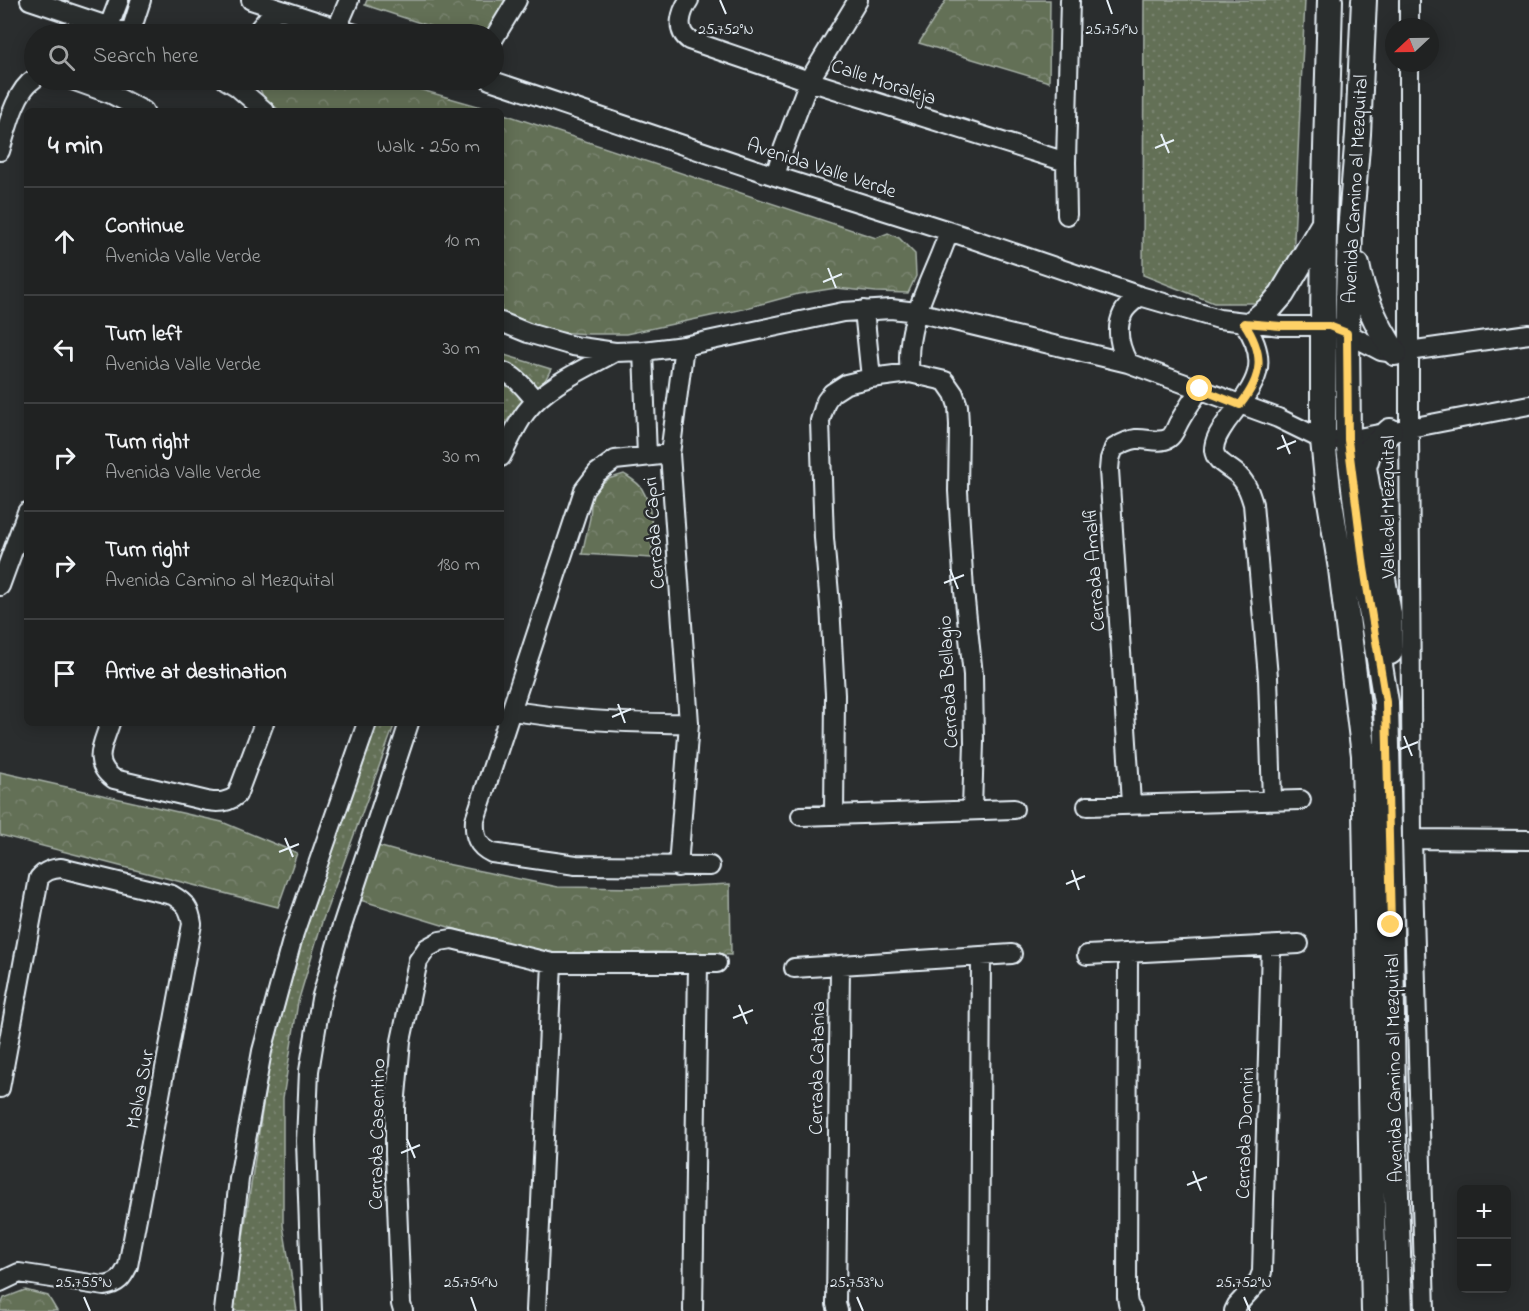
<!DOCTYPE html>
<html lang="en">
<head>
<meta charset="utf-8">
<style>
	:root { --surface:#202222; --page:#2d2f2f; --text:#f1f3f6; --muted:#a2a4a5; --line:#3d3f40 }
	body { margin:0; font-family:"Indie Flower",sans-serif; background:var(--page); color:var(--text) }
	.controls { position:absolute; right:18px; bottom:18px; display:grid; overflow:hidden; border-radius:9px; box-shadow:0 3px 15px #0003 }
	.controls button { width:54px; height:54px; display:grid; place-items:center; padding:0; border:0; border-bottom:2px solid var(--line); background:var(--surface); color:var(--text); font:30px sans-serif }
	.compass { position:absolute; left:1385px; top:18px; width:54px; height:54px; border-radius:50%; background:var(--surface); box-shadow:0 3px 15px #0003; rotate:248deg }
	.stop { position:absolute; width:18px; height:18px; margin:-14px; border:4px solid #ffd166; border-radius:50%; background:#fff }
	.stop.end { background:#ffd166; border-color:#fff; box-shadow:0 2px 6px #0008 }
	.list { margin:0; padding:0; list-style:none }
	h2 { display:flex; justify-content:space-between; align-items:center; height:78px; margin:0; padding:0 24px; font-size:26px }
	h2 small { font-size:20px; font-weight:400; color:var(--muted) }
	.list li { display:grid; grid-template-columns:39px 1fr auto; gap:18px; align-items:center; box-sizing:border-box; height:108px; padding:0 24px; border-top:2px solid var(--line) }
	.list b { display:block; font-size:22px; white-space:nowrap }
	.list p { margin:0; font-size:20px; white-space:nowrap; color:var(--muted) }
	.list em { font-size:20px; font-style:normal; color:var(--muted) }
	.icon { flex:none; width:33px; height:33px; fill:none; stroke:currentColor; stroke-width:2; stroke-linecap:round; stroke-linejoin:round }
	.map { position:relative; flex:none; width:1529px; height:1311px; overflow:hidden }
	.search { position:absolute; background:var(--surface); box-shadow:0 3px 15px #0003; left:24px; top:24px; width:480px; height:66px; display:flex; align-items:center; gap:15px; box-sizing:border-box; padding:0 21px; border-radius:33px; color:var(--muted); font-size:22px }
	.panel { position:absolute; background:var(--surface); box-shadow:0 3px 15px #0003; left:24px; top:108px; width:480px; height:618px; border-radius:9px }
	.map>svg:first-child { display:block }
	.grass { fill:url(#grass-dots); stroke:#a6b0a7; stroke-width:1.5 }
	.park { fill:url(#park-crowns); stroke:#a6b0a7; stroke-width:1.5 }
	.lines { fill:none; stroke-linecap:round; stroke-linejoin:round }
	.street-casing { stroke:#e8f1f8; stroke-width:22 }
	.secondary-casing { stroke:#e8f1f8; stroke-width:28 }
	.street { stroke:#2a2d2e; stroke-width:18 }
	.secondary { stroke:#2a2d2e; stroke-width:24 }
	.route { stroke:#ffd166; stroke-width:8 }
	.ticks { fill:none; stroke:#e8f1f8; stroke-width:2 }
	.labels { text-anchor:middle; stroke-width:5; stroke-linejoin:round; paint-order:stroke }
	.street-label { font-size:20px; fill:#e8f1f8; stroke:#2a2d2e }
	.ticks-label { font-size:15px; text-anchor:middle; fill:#e8f1f8; stroke:#2a2d2e; stroke-width:5; stroke-linejoin:round; paint-order:stroke }
</style>
</head>
<body>
<div class="map">
<svg width="1529" height="1311" viewBox="0 0 1529 1311">
	<defs>
		<pattern id="grass-dots" width="8" height="8" patternUnits="userSpaceOnUse" patternTransform="scale(1.5)"><rect width="8" height="8" fill="#636f56"/><path d="M2 2h.1M6 6h.1" fill="none" stroke="#79846f" stroke-width="1.8" stroke-linecap="round"/></pattern>
		<pattern id="park-crowns" width="20" height="18" patternUnits="userSpaceOnUse" patternTransform="scale(1.5)"><rect width="20" height="18" fill="#636f56"/><path d="M2 6a3 3 0 1 1 6 0M12 15a3 3 0 1 1 6 0" fill="none" stroke="#79846f"/></pattern>
	</defs>
	<rect width="100%" height="100%" fill="#2a2d2e"/>
	<filter id="ink" filterUnits="userSpaceOnUse"><feTurbulence type="fractalNoise" baseFrequency=".0167" numOctaves="2"/><feDisplacementMap in="SourceGraphic" scale="12" xChannelSelector="R" yChannelSelector="G"/><feConvolveMatrix kernelMatrix="1 2 1 2 8 2 1 2 1" color-interpolation-filters="sRGB"/></filter>
	<g filter="url(#ink)">
		<!-- grass -->
		<path class="grass" d="M1144 0H1305L1293 260 1268 303H1214L1143 275Z
			M501 354 551 369 541 388 521 402 501 429Z
			M375 723H395L322 922 298 1002 283 1098V1225L297 1311H232L276 1019 302 929Z"/>
		<!-- park -->
		<path class="park" d="M367 0H509L486 34H454L365 5Z
			M946 0H1050L1049 82 919 43Z
			M256 80H387L495 111H280L263 96Z
			M501 113 876 238 888 233 899 238 915 254 916 276 908 293 876 292 836 288 798 294 739 310 626 334H589L540 331 501 314Z
			M624 474C630 478 639 483 642 489 654 509 652 536 652 558L582 554 590 518 592 491 608 479Z
			M0 772 222 822 297 853 278 907 0 835Z
			M374 845 432 861 558 887 644 888 730 884 731 955 655 952 564 956 465 932 360 900Z
			M25 1290 48 1296 57 1311H0V1307L4 1298Z"/>
		<g class="lines">
			<!-- street casing -->
			<g class="street-casing">
				<path id="street" d="M30 0 131 34
					M251 0 355 34
					M689 0C681 12 675 30 689 40L809 81 1066 162
					M1409 0V27
					M337 28 349 0
					M106 34 119 0
					M130 34 141 0
					M255 34 268 18 278 9
					M494 38 517 0
					M1409 63V427L1412 839 1425 1311
					M72 80 111 94 144 111
					M226 80 236 86 265 111
					M490 80 775 176 949 231 1140 296 1219 319 1281 326H1329L1339 329 1381 351 1395 353 1529 334
					M0 151C7 129 15 91 34 79
					M775 176 783 150 809 81 858 0
					M1067 215 1066 162 1070 0
					M864 310 871 378
					M501 322 528 333 573 346 615 352 643 351 684 346 843 312 891 309 917 312 1128 363 1278 418 1323 440H1348L1529 405
					M1244 323C1273 365 1254 386 1227 421 1221 430 1214 439 1214 450 1215 463 1231 467 1239 476 1247 484 1250 494 1253 504L1268 677 1272 800
					M643 351 647 456
					M1128 363C1120 348 1115 329 1123 313 1127 305 1134 301 1140 296
					M501 371C516 375 526 390 536 401
					M910 373C903 322 934 278 949 231
					M670 454 615 460 597 473 584 490 475 820C474 836 477 846 492 853L576 865 710 866
					M501 457C509 442 516 425 526 412 548 384 585 369 615 352
					M0 586 27 512
					M512 711C571 720 629 724 689 723
					M110 723C103 745 91 762 114 779L207 801C218 803 228 803 237 795L264 723
					M1131 803 1109 470 1110 459 1114 448C1121 444 1128 440 1136 439 1147 438 1160 444 1169 438 1174 435 1176 427 1179 422 1185 411 1193 400 1200 389
					M1087 806 1301 800
					M834 814 835 695 830 605 824 538 820 421 826 401 832 393 846 384 871 378 910 373 945 381 954 394 958 406 959 425 958 491 964 591 973 675 974 742 972 809
					M801 816 1014 809
					M1412 839 1529 840
					M678 867 689 723 670 454 684 346
					M1128 953 1127 1297 1128 1304 1132 1311
					M1087 955 1299 944
					M794 968 1012 954
					M0 1088 39 878C45 871 51 869 61 868L172 895C186 903 190 909 192 924L128 1266C122 1278 118 1284 104 1286L19 1273 0 1282
					M224 1311 239 1179 262 1051 294 933 367 723
					M312 1311 306 1141 309 1071 321 999 341 929 409 723
					M403 1311 401 1304 395 1154V1107L401 1041 418 961 427 948 440 941 452 939 552 963H717
					M536 1311 552 963
					M693 1311 698 963
					M838 1311 836 1304 840 966
					M979 1311 981 956
					M1234 1311 1237 1305 1258 1282 1262 1272 1271 946"/>
			</g>
			<!-- secondary casing -->
			<g class="secondary-casing">
				<path id="secondary" d="M1330 0 1324 223 1323 326V440L1328 489 1341 569 1364 755 1374 1311
					M1364 0 1358 134 1350 232 1347 333 1348 440 1364 568 1386 702 1391 925 1393 1108 1400 1311
					M1357 265C1363 297 1377 326 1395 353
					M1251 324 1269 309 1282 294 1323 225
					M1390 431 1369 451 1364 467 1389 614 1390 652"/>
			</g>
			<!-- street -->
			<use href="#street" class="street"/>
			<!-- secondary -->
			<use href="#secondary" class="secondary"/>
		</g>
	</g>
	<g class="lines" filter="url(#ink)">
		<!-- route -->
		<path class="route" d="M1200 389 1240 405C1263 376 1265 354 1244 323L1281 326H1329L1347 333 1348 440 1364 568 1386 702 1391 925"/>
	</g>
	<!-- ticks -->
	<path class="ticks" d="M720 0 726 14M1107 0 1112 14M1161 134 1169 153M1155 148 1174 140M828 268 836 288M823 282 842 274M1282 435 1290 454M1277 449 1296 441M950 569 958 589M944 583 964 575M618 704 625 723M612 717 631 709M1404 736 1412 756M1398 750 1418 742M285 838 293 857M279 852 299 844M1072 870 1079 890M1066 884 1085 876M739 1005 747 1024M733 1018 753 1010M407 1139 415 1158M401 1153 420 1145M1193 1171 1201 1191M1187 1185 1207 1177M84 1297 90 1311M471 1297 476 1311M857 1297 863 1311M1244 1297 1250 1311"/>
	<g class="labels">
		<!-- street labels -->
		<g class="street-label">
			<text transform="translate(884 81) rotate(18)" y="7">Calle Moraleja</text>
			<text transform="translate(822 167) rotate(18)" y="7">Avenida Valle Verde</text>
			<text transform="translate(1354 189) rotate(-87)" y="7">Avenida Camino al Mezquital</text>
			<text transform="translate(1387 507) rotate(-90)" y="7">Valle del Mezquital</text>
			<text transform="translate(653 533) rotate(-94)" y="7">Cerrada Capri</text>
			<text transform="translate(1093 569) rotate(-94)" y="7">Cerrada Amalfi</text>
			<text transform="translate(947 682) rotate(-93)" y="7">Cerrada Bellagio</text>
			<text transform="translate(816 1068) rotate(-89)" y="7">Cerrada Catania</text>
			<text transform="translate(1393 1068) rotate(-91)" y="7">Avenida Camino al Mezquital</text>
			<text transform="translate(139 1089) rotate(-79)" y="7">Malva Sur</text>
			<text transform="translate(1244 1133) rotate(-88)" y="7">Cerrada Donnini</text>
			<text transform="translate(376 1134) rotate(-89)" y="7">Cerrada Casentino</text>
		</g>
	</g>
	<g class="ticks-label">
		<text x="726" y="34">25.752°N</text>
		<text x="1112" y="34">25.751°N</text>
		<text x="84" y="1287">25.755°N</text>
		<text x="471" y="1287">25.754°N</text>
		<text x="857" y="1287">25.753°N</text>
		<text x="1244" y="1287">25.752°N</text>
	</g>
</svg>
<div class="controls">
<button>+</button>
<button>−</button>
</div>
<svg class="compass" viewBox="-18 -18 36 36"><path d="M0-13l5 13h-10z" fill="#e53935"/><path d="M0 13l5-13h-10z" fill="#a2a4a5"/></svg>
<div class="stop" style="left:1200px;top:389px"></div>
<div class="stop end" style="left:1391px;top:925px"></div>
<div class="search"><svg class="icon" aria-label="search" viewBox="0 0 24 24"><circle cx="10" cy="10" r="6"/><path d="M15 15l6 6"/></svg>Search here</div>
<section class="panel">
<h2>4 min<small>Walk · 250 m</small></h2>
<ul class="list">
<li><svg class="icon" aria-label="ahead" viewBox="0 0 24 24"><path d="M12 20V5M6 11l6-6 6 6"/></svg><div><b>Continue</b><p>Avenida Valle Verde</p></div><em>10 m</em></li>
<li><svg class="icon" aria-label="left" viewBox="0 0 24 24"><path d="M17 20v-9H6M10 6l-5 5 5 5"/></svg><div><b>Turn left</b><p>Avenida Valle Verde</p></div><em>30 m</em></li>
<li><svg class="icon" aria-label="right" viewBox="0 0 24 24"><path d="M7 20v-9h11M14 6l5 5-5 5"/></svg><div><b>Turn right</b><p>Avenida Valle Verde</p></div><em>30 m</em></li>
<li><svg class="icon" aria-label="right" viewBox="0 0 24 24"><path d="M7 20v-9h11M14 6l5 5-5 5"/></svg><div><b>Turn right</b><p>Avenida Camino al Mezquital</p></div><em>180 m</em></li>
<li><svg class="icon" aria-label="arrive" viewBox="0 0 24 24"><path d="M6 21V4h12l-3 4 3 4H6"/></svg><div><b>Arrive at destination</b></div></li>
</ul>
</section>
</div>
</body>
</html>
